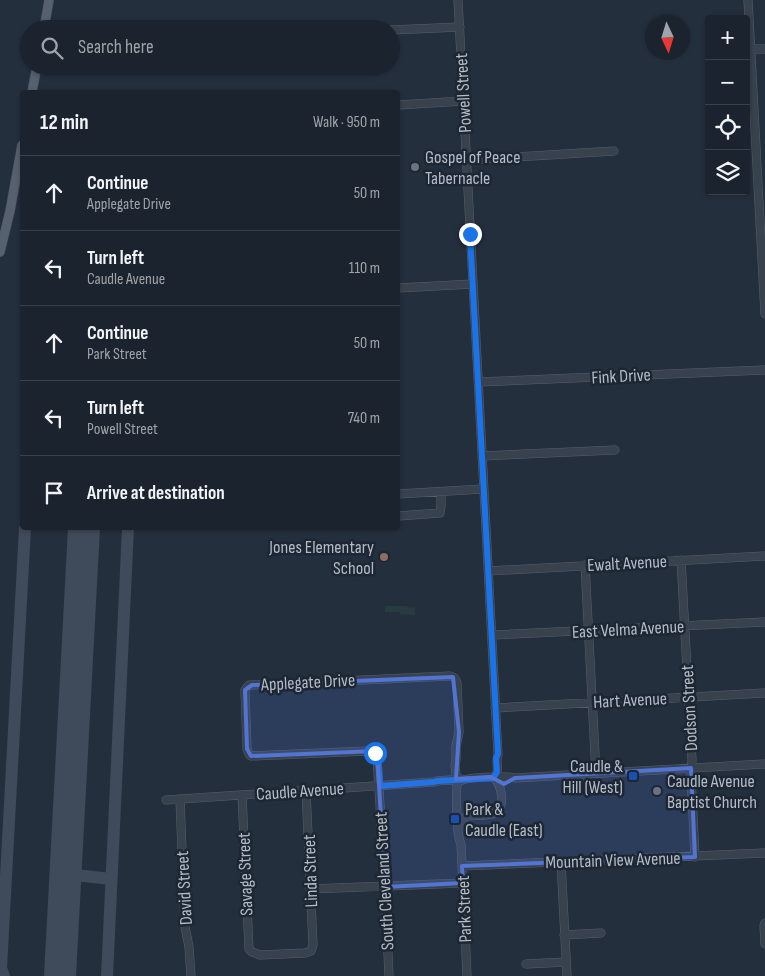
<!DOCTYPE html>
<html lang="en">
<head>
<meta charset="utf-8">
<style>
	:root { --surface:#1b232e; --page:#282f3a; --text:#f1f3f6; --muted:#a0a4aa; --line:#39404a }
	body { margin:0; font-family:"Sofia Sans Condensed",sans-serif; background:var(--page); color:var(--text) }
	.controls { position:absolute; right:15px; top:15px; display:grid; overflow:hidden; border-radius:5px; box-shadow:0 1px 4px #0004 }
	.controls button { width:45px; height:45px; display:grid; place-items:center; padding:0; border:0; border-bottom:1px solid var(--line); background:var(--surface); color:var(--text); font:25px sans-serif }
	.compass { position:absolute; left:645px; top:15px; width:45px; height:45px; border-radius:50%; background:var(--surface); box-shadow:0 1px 4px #0004; rotate:176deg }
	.stop { position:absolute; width:15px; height:15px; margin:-11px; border:4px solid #1a73e8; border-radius:50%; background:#fff }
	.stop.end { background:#1a73e8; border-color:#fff; box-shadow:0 1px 5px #0008 }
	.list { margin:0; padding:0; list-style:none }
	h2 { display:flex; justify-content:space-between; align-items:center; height:65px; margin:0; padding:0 20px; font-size:21px }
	h2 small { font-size:16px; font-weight:400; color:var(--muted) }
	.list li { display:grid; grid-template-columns:32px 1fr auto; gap:15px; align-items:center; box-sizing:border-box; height:75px; padding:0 20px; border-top:1px solid var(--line) }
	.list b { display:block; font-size:19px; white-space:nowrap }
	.list p { margin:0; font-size:16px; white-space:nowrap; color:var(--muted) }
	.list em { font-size:16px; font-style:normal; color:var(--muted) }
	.icon { flex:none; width:28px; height:28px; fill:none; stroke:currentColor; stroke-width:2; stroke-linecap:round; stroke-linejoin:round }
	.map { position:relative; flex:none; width:765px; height:976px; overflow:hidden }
	.search { position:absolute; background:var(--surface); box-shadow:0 1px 4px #0004; left:20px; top:20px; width:380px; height:55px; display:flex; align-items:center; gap:12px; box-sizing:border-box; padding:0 18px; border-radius:28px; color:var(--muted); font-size:19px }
	.panel { position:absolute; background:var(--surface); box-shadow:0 1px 4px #0004; left:20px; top:90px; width:380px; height:440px; border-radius:5px }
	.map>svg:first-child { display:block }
	.green { fill:#263c3f }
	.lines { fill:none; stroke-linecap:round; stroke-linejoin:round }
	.taxiway { stroke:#3f4a5a; stroke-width:12 }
	.runway { stroke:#3f4a5a; stroke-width:32 }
	.minor-casing { stroke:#565f6c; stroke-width:9 }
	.major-casing { stroke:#414a57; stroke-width:10 }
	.minor { stroke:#38414e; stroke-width:8 }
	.major { stroke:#56606e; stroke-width:9 }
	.route { stroke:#1a73e8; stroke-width:6 }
	.marked { fill:#5274d3; fill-opacity:0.2; stroke:#5274d3; stroke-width:4; stroke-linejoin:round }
	.worship-dot { fill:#6b7280; stroke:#1d2633; stroke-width:2 }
	.education-dot { fill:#8d6e63; stroke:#1d2633; stroke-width:2 }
	.transit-dot { fill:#1a4fb4; stroke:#1d2633; stroke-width:2 }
	.labels { text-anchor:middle; stroke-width:5; stroke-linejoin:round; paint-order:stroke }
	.street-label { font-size:18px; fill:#b4bcc9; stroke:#1d2633 }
	.poi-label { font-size:18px; fill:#b4bcc9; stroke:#1d2633; text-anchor:start }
</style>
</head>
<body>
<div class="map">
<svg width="765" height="976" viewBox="0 0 765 976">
	<rect width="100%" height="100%" fill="#242f3e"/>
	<!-- green -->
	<path class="green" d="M385 606H407L408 608 415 607V615L400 614 399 612H385Z"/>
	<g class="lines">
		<!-- taxiway -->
		<path class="taxiway" d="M66 874 111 879
			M4 976 1 968 25 528
			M107 976 128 528"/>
		<!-- runway -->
		<path class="runway" d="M60 976 84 528"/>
		<!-- minor casing -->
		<g class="minor-casing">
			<path id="minor" d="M458 0 498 755C495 762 501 772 493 777
				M748 0 765 314
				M391 30 460 27
				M751 49H765
				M398 105 464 101
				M467 160 614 151
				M398 288 473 284
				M478 382 765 370
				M482 456 615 450
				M398 494 483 489
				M398 516 440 513 441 506V492
				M681 560 692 760 691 774 695 857
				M585 565 596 773
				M488 571 765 556
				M492 635 765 622
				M495 708 765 693
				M242 795 249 949 252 952 260 955 305 953 311 951 313 945 306 790
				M180 799 185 927 189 947 191 976
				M166 800 434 782 437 781 461 779
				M462 828C462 822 462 819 467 816 475 815 488 816 495 813 506 808 502 783 493 777
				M561 862 567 976
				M462 866 765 853
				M310 889 463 883
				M765 923 764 926 765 944
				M564 935 601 933
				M526 964 566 962
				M389 976 385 887 377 756 372 751H368L251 756 249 754 247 749 245 690 249 685H252L450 676C454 677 456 678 457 683L459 732 456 746V760L455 765 457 786
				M467 976 461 844C460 842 459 839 459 837 457 830 455 787 458 783 463 776 507 776 515 778L765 764"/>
		</g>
		<!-- major casing -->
		<g class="major-casing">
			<path id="major" d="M44 29 49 0
				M32 92 37 66
				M0 252 10 211 22 145"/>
		</g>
		<!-- minor -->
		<use href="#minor" class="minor"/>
		<!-- major -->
		<use href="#major" class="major"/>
	</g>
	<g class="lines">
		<!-- route -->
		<path class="route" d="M375 753 378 760 380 786 434 782 437 781 493 778 497 772 496 758 498 754 470 234"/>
	</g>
	<!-- marked area -->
	<path class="marked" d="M453 677 459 732 456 779 491 777 504 784 515 778 691 768 695 857 462 866 463 883 385 887 377 751 251 756 247 749 245 690 252 685Z"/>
	<!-- markers -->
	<g class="worship-dot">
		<circle cx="415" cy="167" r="5"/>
		<circle cx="657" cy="791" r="5"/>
	</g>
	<circle class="education-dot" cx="384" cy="557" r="5"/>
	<g class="transit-dot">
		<rect x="628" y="771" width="10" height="10" rx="2.5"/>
		<rect x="450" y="814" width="10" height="10" rx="2.5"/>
	</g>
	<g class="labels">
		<!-- street labels -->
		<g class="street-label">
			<text transform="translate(463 93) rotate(-93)" y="6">Powell Street</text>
			<text transform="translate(621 376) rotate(-3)" y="6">Fink Drive</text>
			<text transform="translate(627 563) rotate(-3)" y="6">Ewalt Avenue</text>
			<text transform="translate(628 629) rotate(-3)" y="6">East Velma Avenue</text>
			<text transform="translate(308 682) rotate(-3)" y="6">Applegate Drive</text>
			<text transform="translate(630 700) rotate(-3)" y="6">Hart Avenue</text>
			<text transform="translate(689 708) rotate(-93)" y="6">Dodson Street</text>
			<text transform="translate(300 791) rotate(-4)" y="6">Caudle Avenue</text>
			<text transform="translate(613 860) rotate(-2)" y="6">Mountain View Avenue</text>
			<text transform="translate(310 871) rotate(-92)" y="6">Linda Street</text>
			<text transform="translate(245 874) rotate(-92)" y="6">Savage Street</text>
			<text transform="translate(384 881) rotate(-93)" y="6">South Cleveland Street</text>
			<text transform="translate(184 888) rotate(-93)" y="6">David Street</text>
			<text transform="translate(464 909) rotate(-92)" y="6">Park Street</text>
		</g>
		<!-- poi labels -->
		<g class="poi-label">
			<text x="425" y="163">Gospel of Peace<tspan x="425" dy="21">Tabernacle</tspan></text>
			<text x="374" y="553" text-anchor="end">Jones Elementary<tspan x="374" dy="21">School</tspan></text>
			<text x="623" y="772" text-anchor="end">Caudle &amp;<tspan x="623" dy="21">Hill (West)</tspan></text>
			<text x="667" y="787">Caudle Avenue<tspan x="667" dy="21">Baptist Church</tspan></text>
			<text x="465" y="815">Park &amp;<tspan x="465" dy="21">Caudle (East)</tspan></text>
		</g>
	</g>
</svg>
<div class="controls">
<button>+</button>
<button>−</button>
<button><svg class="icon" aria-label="locate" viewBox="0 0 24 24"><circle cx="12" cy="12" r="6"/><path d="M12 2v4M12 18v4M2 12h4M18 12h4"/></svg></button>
<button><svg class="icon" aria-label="layers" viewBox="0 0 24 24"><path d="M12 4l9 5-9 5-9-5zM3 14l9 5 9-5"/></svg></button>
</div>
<svg class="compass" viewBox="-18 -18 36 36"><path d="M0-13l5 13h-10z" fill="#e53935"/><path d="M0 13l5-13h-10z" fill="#a0a4aa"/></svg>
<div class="stop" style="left:375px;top:753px"></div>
<div class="stop end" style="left:470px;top:234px"></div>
<div class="search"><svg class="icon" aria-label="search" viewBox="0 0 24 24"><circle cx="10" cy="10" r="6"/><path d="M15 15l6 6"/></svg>Search here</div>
<section class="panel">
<h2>12 min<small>Walk · 950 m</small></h2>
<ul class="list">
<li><svg class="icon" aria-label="ahead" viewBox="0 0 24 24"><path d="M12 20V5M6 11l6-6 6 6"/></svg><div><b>Continue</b><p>Applegate Drive</p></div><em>50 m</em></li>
<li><svg class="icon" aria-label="left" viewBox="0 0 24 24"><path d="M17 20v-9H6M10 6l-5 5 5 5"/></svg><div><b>Turn left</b><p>Caudle Avenue</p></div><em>110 m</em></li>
<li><svg class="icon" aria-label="ahead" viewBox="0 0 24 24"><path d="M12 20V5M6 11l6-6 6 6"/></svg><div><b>Continue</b><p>Park Street</p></div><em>50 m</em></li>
<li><svg class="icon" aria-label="left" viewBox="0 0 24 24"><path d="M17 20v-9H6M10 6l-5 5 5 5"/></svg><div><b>Turn left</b><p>Powell Street</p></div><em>740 m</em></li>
<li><svg class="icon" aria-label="arrive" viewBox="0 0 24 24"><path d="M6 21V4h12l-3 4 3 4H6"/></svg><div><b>Arrive at destination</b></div></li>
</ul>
</section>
</div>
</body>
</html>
